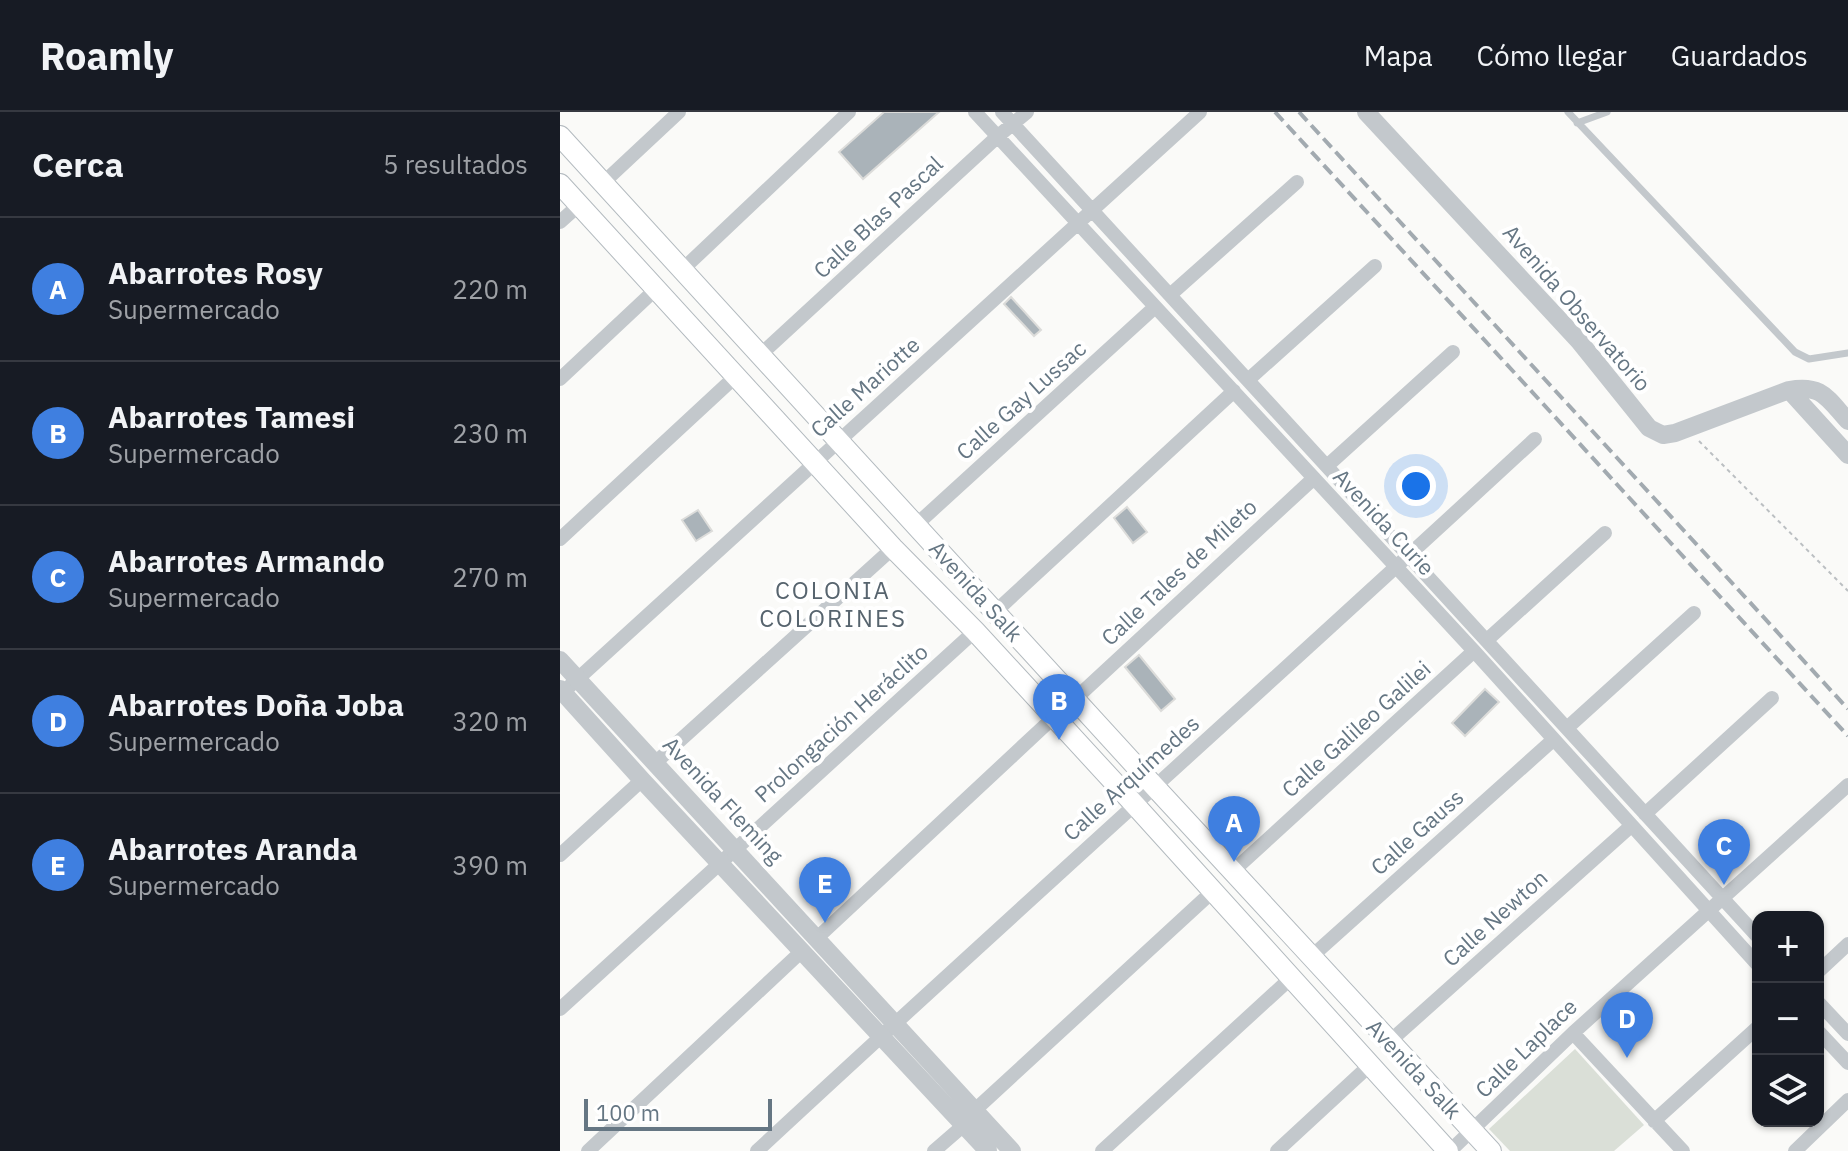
<!DOCTYPE html>
<html lang="es">
<head>
<meta charset="utf-8">
<style>
	:root { --surface:#171b24; --page:#242831; --text:#f1f3f6; --muted:#9ea1a6; --line:#363941; --accent:#8c9099 }
	body { margin:0; font-family:"IBM Plex Sans",sans-serif; background:var(--page); color:var(--text) }
	.controls { position:absolute; right:24px; bottom:24px; display:grid; overflow:hidden; border-radius:16px; box-shadow:0 2px 6px #0004 }
	.controls button { width:72px; height:72px; display:grid; place-items:center; padding:0; border:0; border-bottom:2px solid var(--line); background:var(--surface); color:var(--text); font:40px sans-serif }
	.scale { position:absolute; left:24px; bottom:20px; width:188px; box-sizing:border-box; padding-left:8px; border:4px solid #657683; border-top:0; font-size:22px; line-height:28px; white-space:nowrap; color:#657683; -webkit-text-stroke:6px #fff; paint-order:stroke }
	.you { position:absolute; left:856px; top:374px; width:28px; height:28px; margin:-20px; border:6px solid #fff; border-radius:50%; background:#1a73e8; box-shadow:0 0 0 12px #1a73e833 }
	.badge { display:grid; place-items:center; width:52px; height:52px; border-radius:50%; background:var(--accent); color:#fff; font-size:26px; font-weight:700 }
	.pin { position:absolute; translate:-50% -66px; filter:drop-shadow(0 2px 4px #0008) }
	.pin::after { content:''; position:absolute; top:42px; width:28px; height:24px; background:inherit; clip-path:polygon(0 0,100% 0,50% 100%) }
	.list { margin:0; padding:0; list-style:none }
	h2 { display:flex; justify-content:space-between; align-items:center; height:104px; margin:0; padding:0 32px; font-size:34px }
	h2 small { font-size:26px; font-weight:400; color:var(--muted) }
	.list li { display:grid; grid-template-columns:52px 1fr auto; gap:24px; align-items:center; box-sizing:border-box; height:144px; padding:0 32px; border-top:2px solid var(--line) }
	.list b { display:block; font-size:30px; white-space:nowrap }
	.list p { margin:0; font-size:26px; white-space:nowrap; color:var(--muted) }
	.list em { font-size:26px; font-style:normal; color:var(--muted) }
	.icon { flex:none; width:44px; height:44px; fill:none; stroke:currentColor; stroke-width:2; stroke-linecap:round; stroke-linejoin:round }
	.map { position:relative; flex:none; width:1288px; height:1039px; overflow:hidden }
	header { display:flex; align-items:center; gap:48px; box-sizing:border-box; height:112px; padding:0 40px; background:var(--surface); border-bottom:2px solid var(--line) }
	header strong { font-size:38px }
	nav { display:flex; gap:44px; margin-inline-start:auto; font-size:28px }
	main { display:flex }
	aside { flex:1; background:var(--surface) }
	.map>svg:first-child { display:block }
	.green { fill:#dadfd7 }
	.building { fill:#aab3b9; stroke:#dcdcda; stroke-width:2 }
	.lines { fill:none; stroke-linecap:round; stroke-linejoin:round }
	.secondary-casing { stroke:#b3babf; stroke-width:22 }
	.path { stroke:#bbbfc2; stroke-width:2; stroke-dasharray:4 4; stroke-linecap:butt }
	.service { stroke:#c3c8cc; stroke-width:7 }
	.minor { stroke:#c3c8cc; stroke-width:14 }
	.tertiary { stroke:#c3c8cc; stroke-width:18 }
	.secondary { stroke:#fff; stroke-width:20 }
	.rail { stroke:#a2aab0; stroke-width:4; stroke-dasharray:12 6; stroke-linecap:butt }
	.labels { text-anchor:middle; stroke-width:8; stroke-linejoin:round; paint-order:stroke }
	.street-label { font-size:22px; fill:#657683; stroke:#fff }
	.neighbourhood-label { font-size:24px; letter-spacing:2px; fill:#57646e; stroke:#fff }
</style>
</head>
<body>
<header>
<strong>Roamly</strong>
<nav><a>Mapa</a><a>Cómo llegar</a><a>Guardados</a></nav>
</header>
<main>
<aside>
<h2>Cerca<small>5 resultados</small></h2>
<ul class="list">
<li><span class="badge" style="background:#3f7fe0">A</span><div><b>Abarrotes Rosy</b><p>Supermercado</p></div><em>220 m</em></li>
<li><span class="badge" style="background:#3f7fe0">B</span><div><b>Abarrotes Tamesi</b><p>Supermercado</p></div><em>230 m</em></li>
<li><span class="badge" style="background:#3f7fe0">C</span><div><b>Abarrotes Armando</b><p>Supermercado</p></div><em>270 m</em></li>
<li><span class="badge" style="background:#3f7fe0">D</span><div><b>Abarrotes Doña Joba</b><p>Supermercado</p></div><em>320 m</em></li>
<li><span class="badge" style="background:#3f7fe0">E</span><div><b>Abarrotes Aranda</b><p>Supermercado</p></div><em>390 m</em></li>
</ul>
</aside>
<div class="map">
<svg width="1288" height="1039" viewBox="0 0 1288 1039">
	<rect width="100%" height="100%" fill="#fafaf8"/>
	<!-- green -->
	<path class="green" d="M1015 937 1084 1013 1054 1039H950L929 1017Z"/>
	<!-- building -->
	<path class="building" d="M324 0H379L303 67 279 40Z
		M451 185 481 218 474 224 444 192Z
		M567 395 587 420 573 431 554 406Z
		M138 398 152 419 136 429 122 408Z
		M579 543 615 587 601 599 565 555Z
		M925 577 939 590 905 624 892 611Z"/>
	<g class="lines">
		<!-- secondary casing -->
		<g class="secondary-casing">
			<path id="secondary" d="M0 24 594 674 931 1039
				M0 72 333 436 415 519 575 693 888 1039"/>
		</g>
		<!-- path -->
		<path class="path" d="M1139 329 1288 479"/>
		<!-- service -->
		<path class="service" d="M1008 0 1235 240 1249 247 1288 241
			M1017 11 1047 0"/>
		<!-- minor -->
		<path class="minor" d="M415 0 914 539 1198 853
			M442 0 1198 825
			M43 71 119 0
			M0 110 19 93
			M122 158 289 0
			M610 183 737 70
			M200 243 437 25 467 0
			M0 267 96 177
			M688 268 815 154
			M767 354 893 240
			M356 413 595 195
			M0 427 176 264
			M435 500 674 279
			M927 528 1045 421
			M0 583 640 0
			M515 587 754 366
			M1007 616 1134 501
			M95 651 333 436
			M1085 702 1212 586
			M0 743 82 668
			M673 759 914 539
			M257 826 494 605
			M751 845 993 628
			M1258 860 1288 832
			M1258 890 1288 922
			M0 897 415 519
			M1258 919 1288 951
			M1013 921 1123 1039
			M829 930 1071 714
			M415 998 652 780
			M1094 1009 1198 915
			M28 1039 242 839
			M197 1039C454 800 717 566 975 327
			M374 1039 404 1013
			M542 1039 732 865
			M717 1039 810 953
			M890 1039 1013 921 1288 673
			M1235 1039 1288 988"/>
		<!-- tertiary -->
		<path class="tertiary" d="M806 0 1019 229 1089 316 1103 323 1115 321 1229 278C1262 272 1267 286 1288 309
			M1229 278 1288 343
			M0 548 452 1039
			M0 577 82 668 428 1039"/>
		<!-- secondary -->
		<use href="#secondary" class="secondary"/>
		<!-- rail -->
		<path class="rail" d="M715 0 1288 624
			M739 0 1288 597"/>
	</g>
	<g class="labels">
		<!-- street labels -->
		<g class="street-label">
			<text transform="translate(318 105) rotate(-43)" y="8">Calle Blas Pascal</text>
			<text transform="translate(1017 196) rotate(49)" y="8">Avenida Observatorio</text>
			<text transform="translate(305 275) rotate(-42)" y="8">Calle Mariotte</text>
			<text transform="translate(461 288) rotate(-42)" y="8">Calle Gay Lussac</text>
			<text transform="translate(824 410) rotate(47)" y="8">Avenida Curie</text>
			<text transform="translate(619 460) rotate(-43)" y="8">Calle Tales de Mileto</text>
			<text transform="translate(416 479) rotate(48)" y="8">Avenida Salk</text>
			<text transform="translate(281 611) rotate(-42)" y="8">Prolongación Heráclito</text>
			<text transform="translate(796 617) rotate(-42)" y="8">Calle Galileo Galilei</text>
			<text transform="translate(571 666) rotate(-42)" y="8">Calle Arquímedes</text>
			<text transform="translate(163 688) rotate(47)" y="8">Avenida Fleming</text>
			<text transform="translate(857 720) rotate(-42)" y="8">Calle Gauss</text>
			<text transform="translate(935 806) rotate(-42)" y="8">Calle Newton</text>
			<text transform="translate(966 936) rotate(-44)" y="8">Calle Laplace</text>
			<text transform="translate(854 957) rotate(47)" y="8">Avenida Salk</text>
		</g>
		<!-- neighbourhood labels -->
		<g class="neighbourhood-label">
			<text x="273" y="487">COLONIA<tspan x="273" dy="28">COLORINES</tspan></text>
		</g>
	</g>
</svg>
<div class="controls">
<button>+</button>
<button>−</button>
<button><svg class="icon" aria-label="layers" viewBox="0 0 24 24"><path d="M12 4l9 5-9 5-9-5zM3 14l9 5 9-5"/></svg></button>
</div>
<div class="scale">100 m</div>
<div class="you"></div>
<div class="pin badge" style="left:674px;top:750px;background:#3f7fe0">A</div>
<div class="pin badge" style="left:499px;top:628px;background:#3f7fe0">B</div>
<div class="pin badge" style="left:1164px;top:773px;background:#3f7fe0">C</div>
<div class="pin badge" style="left:1067px;top:946px;background:#3f7fe0">D</div>
<div class="pin badge" style="left:265px;top:811px;background:#3f7fe0">E</div>
</div>
</main>
</body>
</html>
